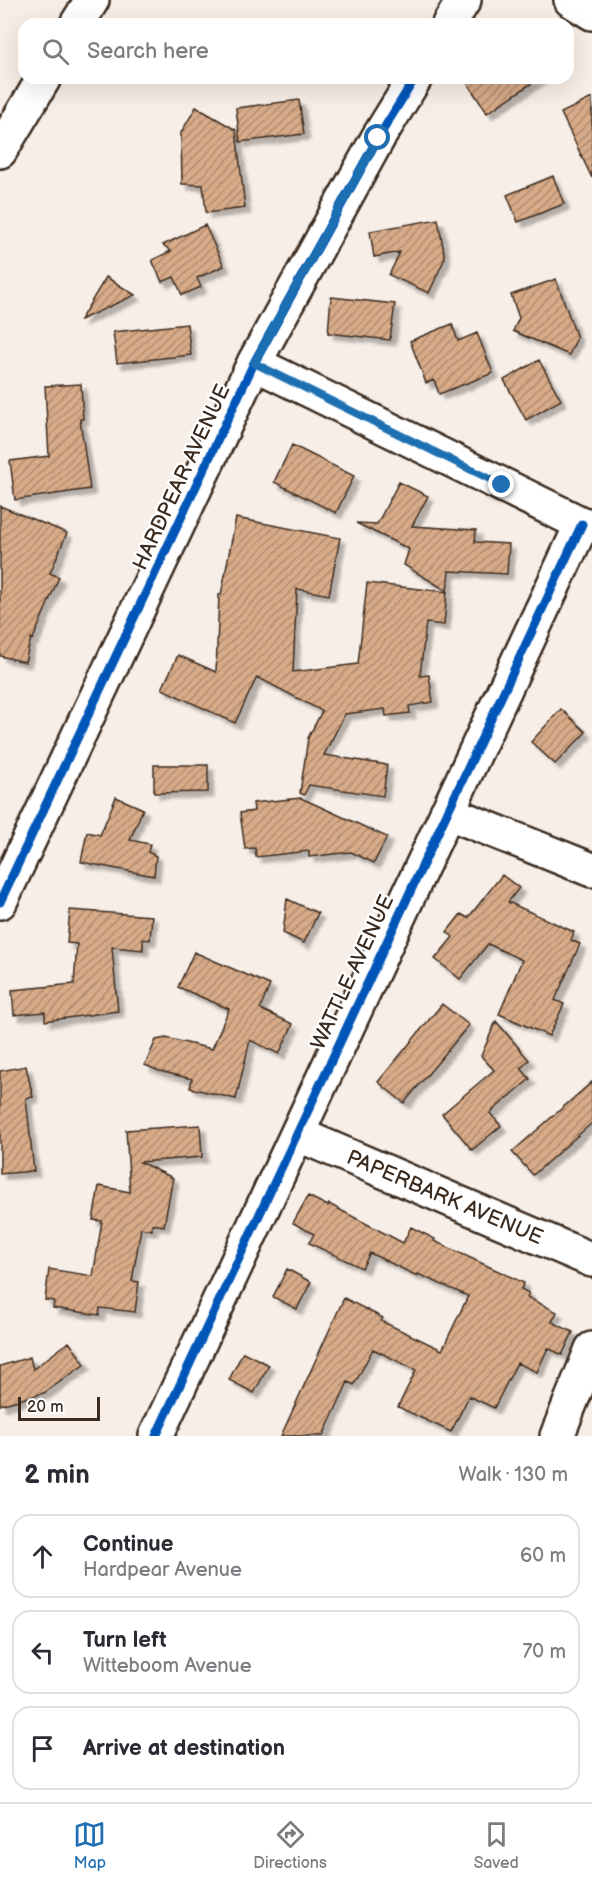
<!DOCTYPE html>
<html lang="en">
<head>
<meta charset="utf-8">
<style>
	:root { --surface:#fff; --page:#f2f2f3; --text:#2b2b33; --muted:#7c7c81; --line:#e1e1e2; --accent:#1f6fb2 }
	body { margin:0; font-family:"Balsamiq Sans",sans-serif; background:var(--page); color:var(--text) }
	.scale { position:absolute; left:18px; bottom:15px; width:82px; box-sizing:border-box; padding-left:6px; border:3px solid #3b2a1e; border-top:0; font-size:16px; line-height:21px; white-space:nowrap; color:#3b2a1e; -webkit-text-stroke:4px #fff; paint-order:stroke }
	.stop { position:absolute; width:18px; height:18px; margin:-14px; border:4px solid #1f6fb2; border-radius:50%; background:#fff }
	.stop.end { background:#1f6fb2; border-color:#fff; box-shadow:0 2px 6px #0008 }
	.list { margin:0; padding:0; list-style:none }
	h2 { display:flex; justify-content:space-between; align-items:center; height:78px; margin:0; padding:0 24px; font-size:26px }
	h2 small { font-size:20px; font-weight:400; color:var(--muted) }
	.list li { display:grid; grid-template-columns:39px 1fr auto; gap:18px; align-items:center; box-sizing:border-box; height:84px; margin:0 12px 12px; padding:0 12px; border:2px solid var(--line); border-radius:18px }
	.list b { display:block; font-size:22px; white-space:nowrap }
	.list p { margin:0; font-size:20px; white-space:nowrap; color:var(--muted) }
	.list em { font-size:20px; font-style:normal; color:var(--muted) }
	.icon { flex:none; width:33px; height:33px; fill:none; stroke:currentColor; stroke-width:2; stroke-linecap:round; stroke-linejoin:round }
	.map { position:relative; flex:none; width:592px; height:1436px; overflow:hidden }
	.search { position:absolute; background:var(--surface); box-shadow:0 6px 24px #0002; left:18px; right:18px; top:18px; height:66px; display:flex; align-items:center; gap:15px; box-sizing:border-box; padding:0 21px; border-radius:18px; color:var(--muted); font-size:22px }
	.sheet { height:366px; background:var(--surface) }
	nav { display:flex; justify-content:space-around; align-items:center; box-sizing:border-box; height:84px; border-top:2px solid var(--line); background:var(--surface); font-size:16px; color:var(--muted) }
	nav a { display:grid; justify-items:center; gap:3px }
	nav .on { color:var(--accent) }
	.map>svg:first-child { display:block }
	.building { fill:url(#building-hatch); stroke:#3b2a1e; stroke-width:1.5; filter:url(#shadow) }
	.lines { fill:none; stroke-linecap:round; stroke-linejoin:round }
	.minor-casing { stroke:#3b2a1e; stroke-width:38 }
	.major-casing { stroke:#3b2a1e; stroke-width:38 }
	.minor { stroke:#fff; stroke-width:33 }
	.major { stroke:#fff; stroke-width:33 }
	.cycleway-casing { stroke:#fff; stroke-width:13 }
	.cycleway { stroke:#0057b8; stroke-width:9 }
	.route { stroke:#1f6fb2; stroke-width:8 }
	.labels { text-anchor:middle; stroke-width:4.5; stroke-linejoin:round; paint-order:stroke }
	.street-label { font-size:21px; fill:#3b2a1e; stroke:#fff }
</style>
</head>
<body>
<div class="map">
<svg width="592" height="1436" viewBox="0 0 592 1436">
	<defs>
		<pattern id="building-hatch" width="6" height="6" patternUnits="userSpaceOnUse" patternTransform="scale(1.5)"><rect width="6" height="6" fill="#d7ab88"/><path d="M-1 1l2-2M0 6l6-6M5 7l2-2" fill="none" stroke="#b08b6f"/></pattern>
		<filter id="shadow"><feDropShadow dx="5.5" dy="5.5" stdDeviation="1.5" flood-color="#0004"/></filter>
	</defs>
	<rect width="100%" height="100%" fill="#f7eee7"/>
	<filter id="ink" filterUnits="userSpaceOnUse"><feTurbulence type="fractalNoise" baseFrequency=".0167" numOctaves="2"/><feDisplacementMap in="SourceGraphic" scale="12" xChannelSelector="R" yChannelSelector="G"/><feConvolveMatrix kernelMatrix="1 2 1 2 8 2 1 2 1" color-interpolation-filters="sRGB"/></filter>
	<g filter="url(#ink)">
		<!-- building -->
		<path class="building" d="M464 78H540L487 113Z
			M592 98V178L561 113Z
			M299 100 304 134 240 142 236 108Z
			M196 107 236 130 245 208 206 213 203 185 182 184 181 133Z
			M553 176 564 204 518 222 507 195Z
			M438 219 445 258 429 293 389 275 400 252 374 257 370 231Z
			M205 225 224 266 197 278 201 287 182 295 174 277 162 282 152 260 171 251 163 245Z
			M106 277 135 295 80 320Z
			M556 279 577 338 569 355 513 331 519 318 511 295Z
			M331 297 395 304 390 340 328 333Z
			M187 324 191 355 117 363 113 332Z
			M452 324 458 341 477 333 493 373 439 394 434 380 426 383 410 341Z
			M539 360 561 400 526 420 504 380Z
			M81 384 83 419H80L90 489 15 500 10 461 49 456 45 386Z
			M292 445 354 476 336 513 274 482Z
			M399 482 428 496 412 526 476 530 475 542 509 544 507 574 449 571 447 591 404 565 409 549 356 523 377 524Z
			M0 506 67 533 50 573 59 577 33 639 31 638 25 662 0 656Z
			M236 518 340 538 329 595 297 589 293 672 358 664 367 583 447 592 444 625 426 623 420 676 429 675 433 702 409 706 410 713 386 716 385 709 345 714 324 755 387 765 383 796 309 785 304 795 300 793 308 738 322 711 257 677 235 723 162 689 178 655 216 672 219 595H221Z
			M561 709 586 732 555 764 531 742Z
			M154 765H208V792L154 793Z
			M116 797 143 809 130 840 150 844 148 852 156 856 154 876 81 862 87 832 100 835Z
			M301 798 387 837 374 863 351 852 309 857V851L256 857 255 848 245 849 240 813 254 811 253 803Z
			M502 875 519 888 508 902 574 932 571 940 580 944 555 1000 564 1004 549 1036 499 1014 522 960 488 944 460 979 435 959 453 937 447 932 461 914 468 918Z
			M287 899 318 913 304 943 283 933Z
			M70 910 152 916 150 940 143 939V950L112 947 118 1011 45 1021V1012L14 1015 12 990 74 984 77 944 67 943Z
			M194 952 270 985 260 1009 293 1024 279 1054 250 1040 236 1099 190 1088 192 1079 159 1071 145 1065 156 1040 166 1038 212 1049 229 1009 178 987Z
			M442 1004 469 1025 404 1103 378 1082Z
			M496 1021 529 1060 521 1068 530 1079 490 1113 501 1126 472 1150 442 1114 494 1070 481 1056Z
			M26 1066 33 1097 26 1098 34 1171 0 1174V1071Z
			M592 1082V1123L533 1175 512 1152Z
			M200 1125 202 1157 140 1162 173 1178 164 1226 152 1224V1230L141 1228 132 1281 139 1282 135 1312 100 1308 99 1315 53 1308 54 1301 45 1300 49 1269 93 1276 102 1221 93 1220 99 1186 130 1192 126 1130Z
			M308 1196 328 1206 329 1204 403 1243 411 1227 435 1239 434 1241 524 1283 521 1289 529 1293 527 1297 557 1312 552 1322 573 1332 562 1355 548 1348 537 1372 517 1363 494 1408 469 1396 451 1432 398 1407 416 1370 373 1349 354 1385 348 1382 323 1436H281L344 1298 383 1318 381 1321 442 1350 468 1296 418 1274 417 1276 370 1253 362 1268 309 1243 314 1234 293 1223Z
			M287 1269 311 1282 297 1309 273 1297Z
			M69 1342 85 1364 44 1393 0 1405V1366L30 1357 33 1369Z
			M243 1352 269 1365 254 1393 229 1380Z"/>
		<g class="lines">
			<!-- minor casing -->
			<g class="minor-casing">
				<path id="minor" d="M571 0 592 13
					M449 24 464 0
					M254 363 582 524 592 526
					M447 812 592 870
					M0 902 254 363 378 138 415 78
					M297 1134 592 1260
					M156 1436 582 524
					M557 1436 592 1349"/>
			</g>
			<!-- major casing -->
			<g class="major-casing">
				<path id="major" d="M77 24 92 0
					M0 151 44 78"/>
			</g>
			<!-- minor -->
			<use href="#minor" class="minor"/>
			<!-- major -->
			<use href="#major" class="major"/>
			<!-- cycleway casing -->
			<g class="cycleway-casing">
				<path id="cycleway" d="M0 902 254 363 378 138 415 78
					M156 1436 582 524"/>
			</g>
			<!-- cycleway -->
			<use href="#cycleway" class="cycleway"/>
		</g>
	</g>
	<g class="lines" filter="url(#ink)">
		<!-- route -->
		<path class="route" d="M378 138 254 363 502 485"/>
	</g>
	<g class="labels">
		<!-- street labels -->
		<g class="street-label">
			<text transform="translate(181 477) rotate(-65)" y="7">HARDPEAR AVENUE</text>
			<text transform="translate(352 972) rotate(-65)" y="7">WATTLE AVENUE</text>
			<text transform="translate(445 1197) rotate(23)" y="7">PAPERBARK AVENUE</text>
		</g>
	</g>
</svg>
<div class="scale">20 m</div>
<div class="stop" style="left:378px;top:138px"></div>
<div class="stop end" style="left:502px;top:485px"></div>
<div class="search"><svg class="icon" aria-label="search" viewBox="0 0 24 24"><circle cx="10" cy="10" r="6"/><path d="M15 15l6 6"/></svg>Search here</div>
</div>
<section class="sheet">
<h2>2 min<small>Walk · 130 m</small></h2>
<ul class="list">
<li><svg class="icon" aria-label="ahead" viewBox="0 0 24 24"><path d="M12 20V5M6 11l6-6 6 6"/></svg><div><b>Continue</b><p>Hardpear Avenue</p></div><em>60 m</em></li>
<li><svg class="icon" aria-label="left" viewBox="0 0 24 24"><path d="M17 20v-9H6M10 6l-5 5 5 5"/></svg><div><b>Turn left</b><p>Witteboom Avenue</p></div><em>70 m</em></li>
<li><svg class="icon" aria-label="arrive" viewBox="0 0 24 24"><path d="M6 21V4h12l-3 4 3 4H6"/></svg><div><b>Arrive at destination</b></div></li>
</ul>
</section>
<nav>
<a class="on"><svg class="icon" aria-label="map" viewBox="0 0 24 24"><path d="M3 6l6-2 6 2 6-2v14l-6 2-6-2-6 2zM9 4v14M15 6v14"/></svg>Map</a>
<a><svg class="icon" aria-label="directions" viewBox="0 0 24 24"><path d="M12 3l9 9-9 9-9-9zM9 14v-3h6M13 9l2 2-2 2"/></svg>Directions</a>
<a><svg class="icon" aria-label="saved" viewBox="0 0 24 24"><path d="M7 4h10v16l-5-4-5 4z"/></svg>Saved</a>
</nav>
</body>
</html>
